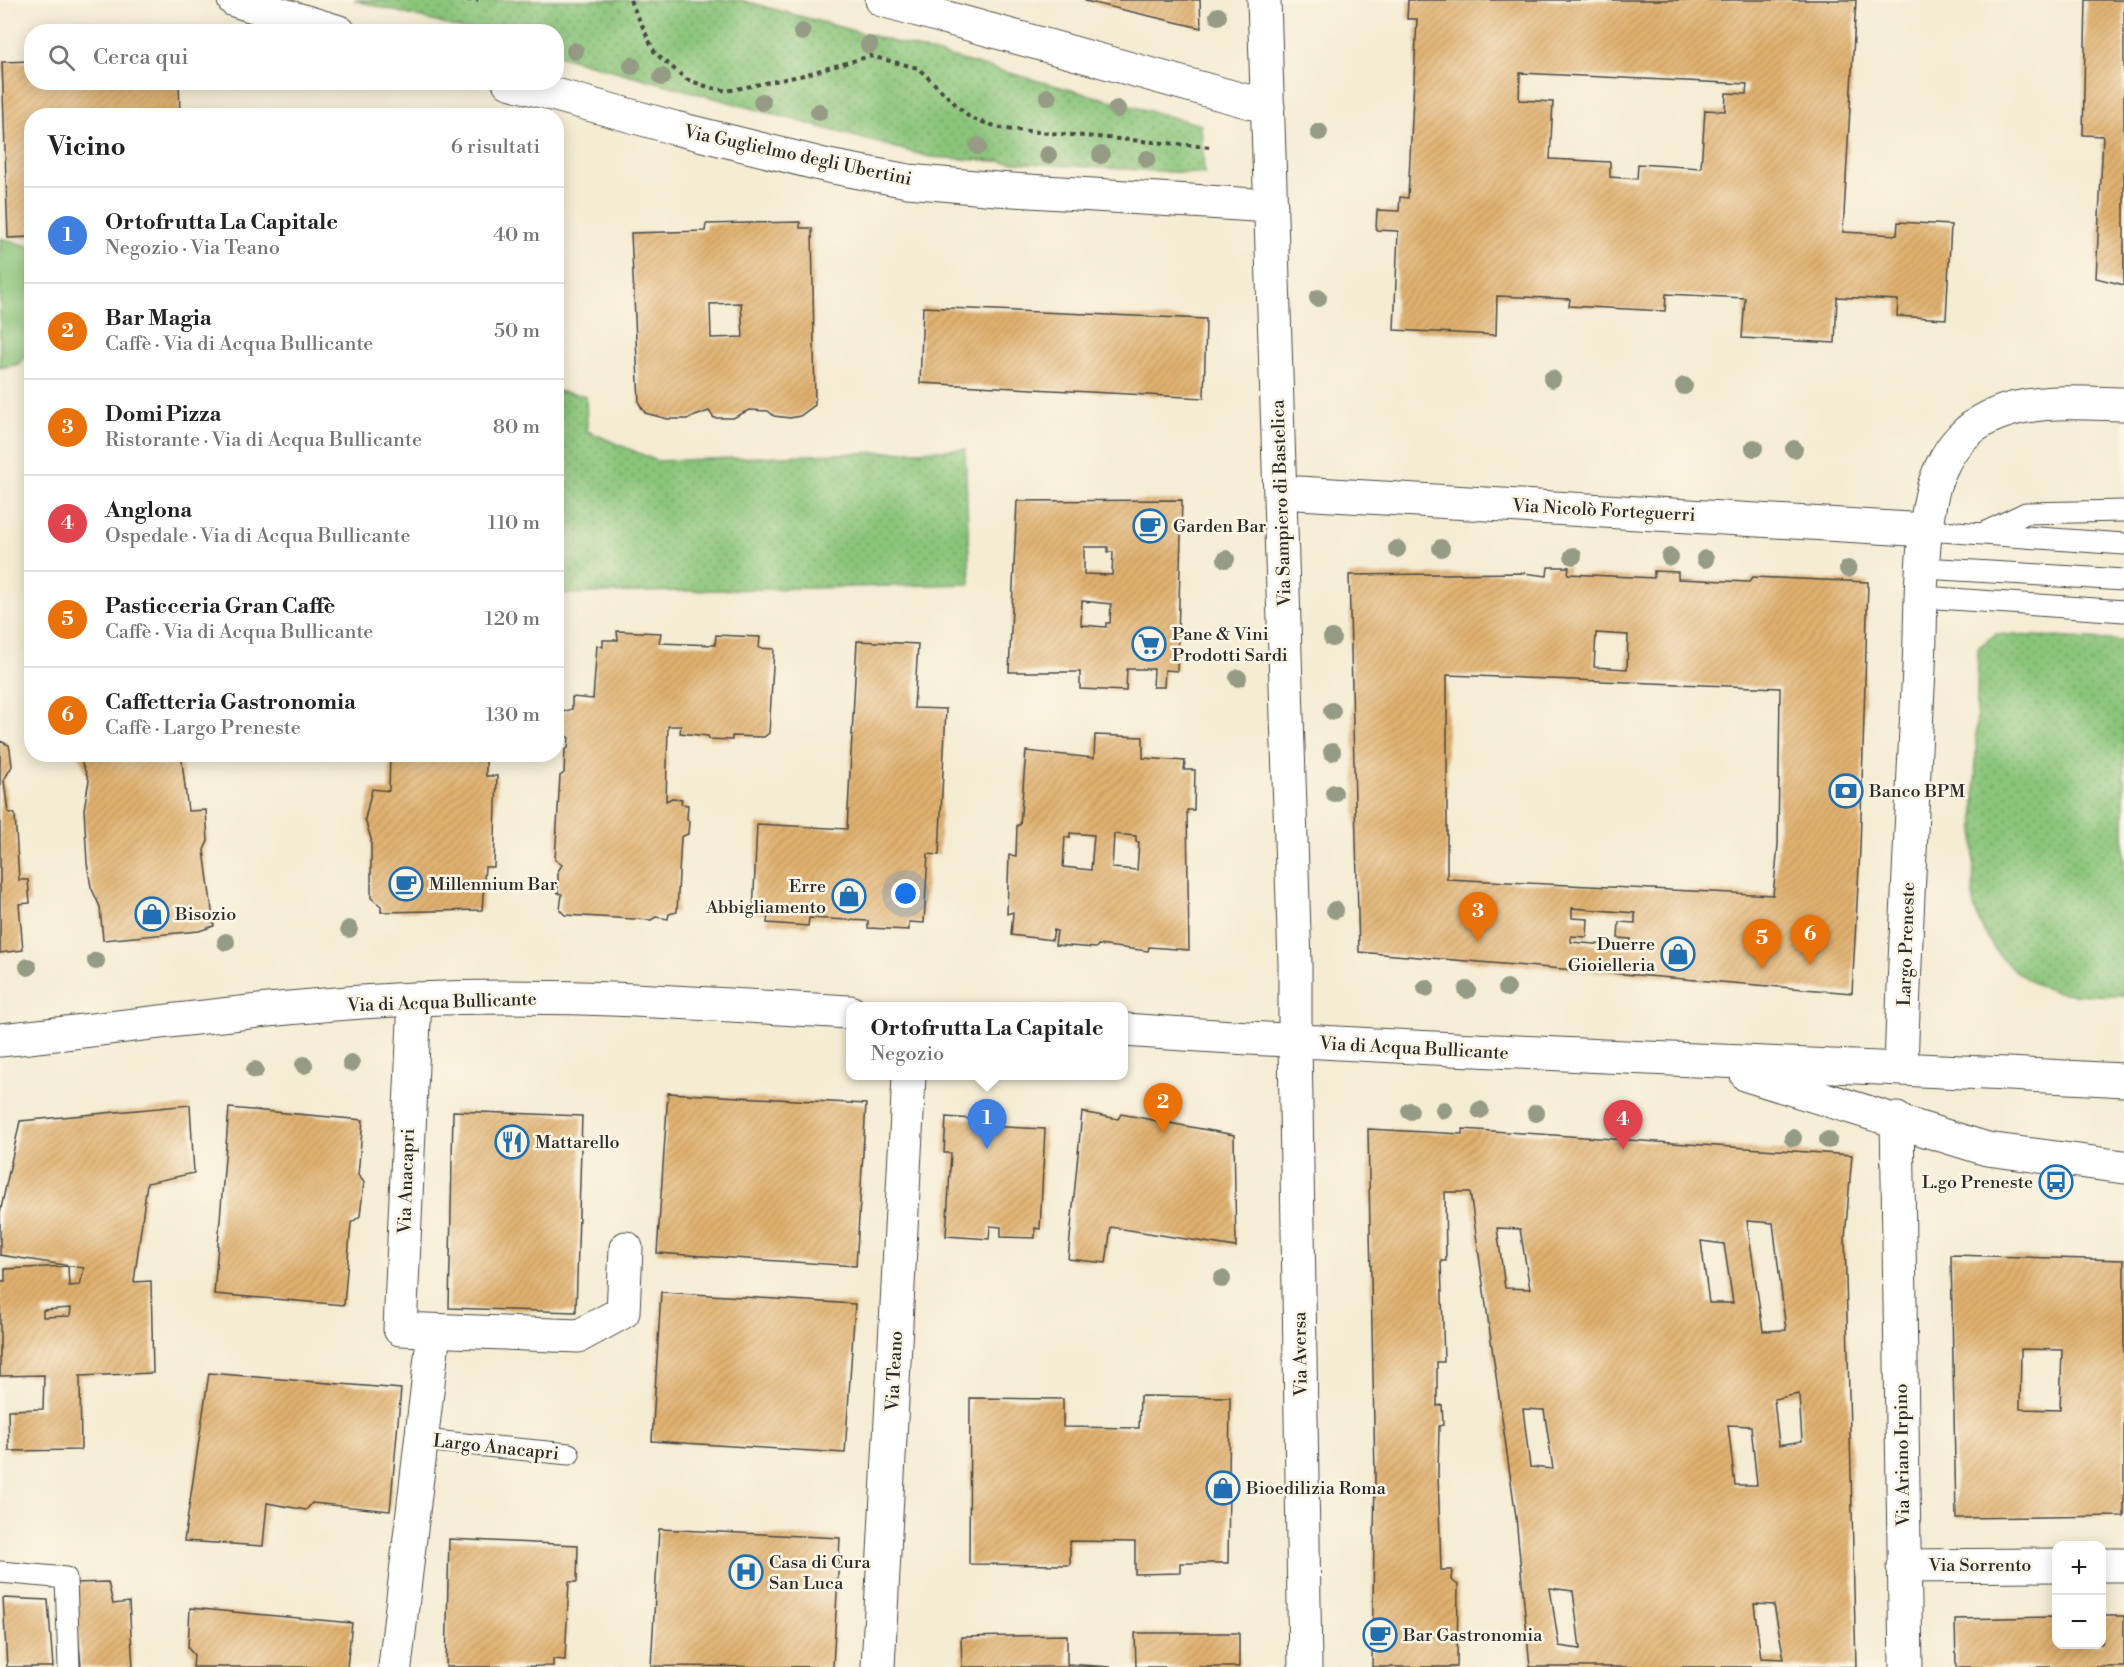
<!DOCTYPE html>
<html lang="it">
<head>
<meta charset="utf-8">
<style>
	:root { --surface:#fff; --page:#f2f2f2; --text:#222; --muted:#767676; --line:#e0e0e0; --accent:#7c3aed }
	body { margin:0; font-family:"Libre Bodoni",serif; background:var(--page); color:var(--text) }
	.controls { position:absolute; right:18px; bottom:18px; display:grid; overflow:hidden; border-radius:12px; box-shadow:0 3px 15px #0003 }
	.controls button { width:54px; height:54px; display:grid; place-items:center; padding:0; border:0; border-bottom:2px solid var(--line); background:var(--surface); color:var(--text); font:30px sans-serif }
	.you { position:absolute; left:906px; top:894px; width:21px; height:21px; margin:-15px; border:4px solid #fff; border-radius:50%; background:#1a73e8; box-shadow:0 0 0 9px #1a73e833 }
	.badge { display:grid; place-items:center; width:39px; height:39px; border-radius:50%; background:var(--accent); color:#fff; font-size:20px; font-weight:700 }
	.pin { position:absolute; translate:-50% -50px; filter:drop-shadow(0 2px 3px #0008) }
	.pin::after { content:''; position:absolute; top:32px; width:21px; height:18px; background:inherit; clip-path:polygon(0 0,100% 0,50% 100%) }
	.popup { position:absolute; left:846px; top:1002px; width:282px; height:78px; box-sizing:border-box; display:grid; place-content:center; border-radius:12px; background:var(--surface); filter:drop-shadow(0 2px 4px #0005); font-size:20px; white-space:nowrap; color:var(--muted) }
	.popup b { font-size:22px; color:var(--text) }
	.popup::after { content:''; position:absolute; left:50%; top:100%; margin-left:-12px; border:12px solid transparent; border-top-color:var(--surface) }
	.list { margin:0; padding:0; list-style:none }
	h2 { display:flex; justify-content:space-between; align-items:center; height:78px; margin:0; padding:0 24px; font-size:26px }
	h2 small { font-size:20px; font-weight:400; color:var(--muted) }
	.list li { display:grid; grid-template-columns:39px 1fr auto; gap:18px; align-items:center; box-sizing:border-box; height:96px; padding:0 24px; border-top:2px solid var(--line) }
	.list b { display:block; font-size:22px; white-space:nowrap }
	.list p { margin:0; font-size:20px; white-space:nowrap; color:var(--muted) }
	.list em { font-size:20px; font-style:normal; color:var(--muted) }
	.icon { flex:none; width:33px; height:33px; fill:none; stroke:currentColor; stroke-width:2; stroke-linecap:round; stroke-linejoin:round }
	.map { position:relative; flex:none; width:2124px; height:1667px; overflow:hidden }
	.search { position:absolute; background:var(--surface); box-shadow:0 3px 15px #0003; left:24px; top:24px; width:540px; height:66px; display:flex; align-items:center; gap:15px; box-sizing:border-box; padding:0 21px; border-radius:24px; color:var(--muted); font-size:22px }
	.panel { position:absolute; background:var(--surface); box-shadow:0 3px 15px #0003; left:24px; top:108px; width:540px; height:654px; border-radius:24px }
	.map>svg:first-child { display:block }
	.grass { fill:#8ac57a; stroke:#5a7852; stroke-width:1.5 }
	.park { fill:url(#park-dots); stroke:#5a7852; stroke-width:1.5 }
	.building { fill:url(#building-hatch); fill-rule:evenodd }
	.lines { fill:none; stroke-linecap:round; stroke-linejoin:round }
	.lane-casing { stroke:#494844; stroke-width:23 }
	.street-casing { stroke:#494844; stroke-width:35 }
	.secondary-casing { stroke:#494844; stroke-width:35 }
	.path { stroke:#494844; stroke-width:4; stroke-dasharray:4.5 4.5; stroke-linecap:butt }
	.lane { stroke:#fff; stroke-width:21 }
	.street { stroke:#fff; stroke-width:33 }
	.secondary { stroke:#fff; stroke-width:33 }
	.tree { fill:#959b84 }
	.labels { text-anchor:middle; stroke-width:5; stroke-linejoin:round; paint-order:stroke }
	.street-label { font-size:18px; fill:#2b2b2b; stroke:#fcf5e5 }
	.poi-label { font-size:18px; fill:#2b2b2b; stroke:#fcf5e5; text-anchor:start }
</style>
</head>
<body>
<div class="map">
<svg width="2124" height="1667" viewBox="0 0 2124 1667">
	<defs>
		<pattern id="park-dots" width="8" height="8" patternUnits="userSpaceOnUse" patternTransform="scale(1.5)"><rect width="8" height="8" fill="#8ac57a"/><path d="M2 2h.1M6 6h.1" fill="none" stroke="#71a064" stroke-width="1.8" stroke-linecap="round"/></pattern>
		<pattern id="building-hatch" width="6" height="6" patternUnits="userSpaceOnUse" patternTransform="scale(1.5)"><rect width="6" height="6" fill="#e0b170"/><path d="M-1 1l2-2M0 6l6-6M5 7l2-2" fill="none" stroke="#c09861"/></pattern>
	</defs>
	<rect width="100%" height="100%" fill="#fcf5e5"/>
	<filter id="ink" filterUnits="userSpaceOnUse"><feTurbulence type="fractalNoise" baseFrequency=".0167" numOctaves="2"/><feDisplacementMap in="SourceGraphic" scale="12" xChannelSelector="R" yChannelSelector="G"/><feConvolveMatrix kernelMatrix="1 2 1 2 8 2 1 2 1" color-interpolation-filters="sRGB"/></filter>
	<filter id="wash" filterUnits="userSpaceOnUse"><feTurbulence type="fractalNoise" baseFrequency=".008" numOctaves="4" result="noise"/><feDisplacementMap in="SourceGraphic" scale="24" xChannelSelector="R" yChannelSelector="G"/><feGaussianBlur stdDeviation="1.35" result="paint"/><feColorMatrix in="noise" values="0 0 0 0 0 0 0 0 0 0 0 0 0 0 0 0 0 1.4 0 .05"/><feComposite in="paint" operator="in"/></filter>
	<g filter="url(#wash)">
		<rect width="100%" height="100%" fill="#f4ecd3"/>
		<!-- grass -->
		<path class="grass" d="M0 238 32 247 31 352 19 364 0 368Z"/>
		<!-- park -->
		<path class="park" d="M354 0H740L1201 125 1204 174 930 157 557 55 556 32 470 31Z
			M556 391 586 396 587 431 657 461 965 449 970 584 557 594Z
			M1995 634 2124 641V996C2102 995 2075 996 2054 991 2011 978 1985 945 1973 903L1978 648Z"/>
		<g id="blocks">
			<!-- building -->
			<path class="building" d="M1200 0 1201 28 1085 1V0Z
				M1408 0H1856L1843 232 1897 235 1898 222 1951 225 1946 319 1897 316 1898 300 1837 297 1835 343 1742 338 1745 298 1666 294 1665 311 1569 306 1570 299 1497 296 1496 335 1394 330 1398 231 1376 230 1377 210 1399 211 1400 197 1408 198 1417 19H1407ZM1520 73 1747 84 1746 94 1726 93 1725 111 1705 110 1701 168 1638 164 1637 179 1610 177V162L1550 159 1553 102 1519 100Z
				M2086 0H2124V285L2096 278 2103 136 2083 135Z
				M32 61V82H179L180 116H32V237L8 238 2 62Z
				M800 222V228H812L815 405 800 416 790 418 774 416 768 411 749 410 733 418H714L709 411 687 419H668L645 413 639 403 631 233 705 231 706 224ZM741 303 743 337 711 338 710 304Z
				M923 307 1206 319 1204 398 920 383Z
				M1182 500 1177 671 1165 670 1164 687H1153L1154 669H1127L1126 691 1080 689V672H1009L1017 501ZM1084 547H1108V552H1113L1112 575 1084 574ZM1082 601 1111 604 1110 623H1106V627L1081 625Z
				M1548 567H1569L1568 574 1654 578V571L1678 572V579L1749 582 1753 577 1868 582 1860 849 1852 993 1359 952 1349 575 1523 573 1547 576ZM1596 633 1628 635 1627 669 1594 667ZM1447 675 1780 688 1778 845 1773 895 1447 879ZM1572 908 1635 913V923L1619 922 1618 938 1631 939 1630 947 1571 942V936L1587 937 1588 919 1572 918Z
				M617 631 661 633 659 643 715 645 716 635 760 637 759 648 774 649 769 733 764 737 732 736V740L709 739 708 736 680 733 681 726H668L666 801 672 798 682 799 681 804 688 805 687 819 689 821 688 834 681 837 677 912 669 914 668 919 656 917 651 920 565 915 560 910 562 894 558 893V871L562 865 555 860 560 776 564 773 565 750 568 748 569 738 564 734 561 722 563 712 572 709V697L593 699 597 645 603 647V640H618Z
				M857 641 918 644 914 708 946 709 939 855 928 854 924 923 909 922V930L868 928V921L809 918 808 926 767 923 768 914H753L757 824 847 829Z
				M1095 735 1143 737V758L1185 761 1184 770H1195L1194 810H1187L1189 950 1149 947 1148 951 1098 945 1096 948 1055 945 1057 931 1054 930 1052 940 1011 935 1013 912 1007 914 1009 855 1016 856 1017 825H1020L1026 751 1094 758ZM1070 833 1094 835 1091 870 1063 867 1065 837 1070 838ZM1114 834 1136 836V842H1139L1137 870 1112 868Z
				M0 741 9 745 10 750 12 766 4 780 5 789 8 812 15 814 19 880H28L30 903 19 904 23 950 0 953Z
				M78 754H181L188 811 206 810 208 841 204 850 214 926 199 931 103 940 100 907 91 887 87 863 84 809 89 780Z
				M390 754H486V776H497L494 867H485L482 910 381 912V906L371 898V839L365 819 372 789 389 791Z
				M668 1093 866 1104 856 1266 657 1253Z
				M190 1105 194 1173 147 1183 134 1282 151 1281 153 1373 80 1376 81 1450 9 1451 8 1410 43 1409 44 1375 0 1376V1281H5V1269L68 1266 69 1286 80 1285 84 1268 0 1255V1213L20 1121ZM71 1308 70 1316 43 1317V1310Z
				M229 1108 363 1120 358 1175 364 1182 360 1216 351 1223 344 1305 214 1294Z
				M453 1111 582 1116 576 1312 449 1308Z
				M1082 1112 1118 1119 1121 1114 1234 1135 1236 1247 1111 1227 1106 1263 1068 1259Z
				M946 1117 986 1120 985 1126 1045 1129 1040 1229 1035 1228V1238L1001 1237V1227L990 1226 989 1239 946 1236 951 1153H944Z
				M1368 1129 1462 1134 1463 1129 1852 1155 1845 1238 1856 1667H1530L1516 1517 1470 1192H1445L1446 1261H1441L1444 1362H1437V1406L1442 1405 1443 1425 1439 1426 1438 1473 1441 1570H1452L1451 1580 1458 1585 1457 1667H1372L1375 1475ZM1747 1221 1773 1223 1786 1330 1763 1331ZM1497 1228 1520 1229 1530 1289 1505 1288ZM1701 1241 1724 1244 1733 1303H1709ZM1799 1394 1802 1441 1779 1445 1774 1399ZM1523 1409 1544 1410 1553 1469 1530 1467ZM1728 1425 1751 1426 1757 1485H1735ZM1550 1588 1573 1591 1580 1649 1559 1646ZM1754 1604 1774 1605 1784 1659 1761 1658Z
				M1951 1255 2124 1260V1516L1956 1518ZM2021 1349 2062 1350 2060 1410 2020 1409Z
				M661 1292 855 1304 845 1453 652 1441Z
				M209 1373 401 1389 390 1511 312 1503 306 1510 267 1503 263 1546 184 1541Z
				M1140 1396 1230 1397 1228 1563H1180V1573L1135 1574V1542L1070 1541V1565L969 1564 970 1398 1063 1399V1427L1139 1428Z
				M659 1529 840 1538 833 1667 651 1666Z
				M449 1539 578 1545 577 1582H569L565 1660 553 1659V1666L446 1667Z
				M108 1582 113 1604 129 1602 133 1667H81L74 1583Z
				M3 1598 48 1600 53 1667H7Z
				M190 1608 352 1623 347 1667H193L194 1655 188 1648Z
				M2102 1616H2124V1667H1956L1955 1619 2056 1617V1644H2102Z
				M1135 1633H1239V1667H1136Z
				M1067 1635V1664L1111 1667H962L961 1637Z"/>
		</g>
	</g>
	<g filter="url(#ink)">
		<use href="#blocks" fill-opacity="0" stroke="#494844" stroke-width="1.5"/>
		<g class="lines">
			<!-- lane casing -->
			<g class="lane-casing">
				<path id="lane" d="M1927 530 2124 544
					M1986 532 2026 513 2124 511
					M1924 568 2124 580
					M1923 597 2124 611
					M422 1440 569 1454
					M0 1572 66 1578 69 1667"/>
			</g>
			<!-- street casing -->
			<g class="street-casing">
				<path id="street" d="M234 0 339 32
					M882 0 1268 107
					M1264 0 1295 964V1042
					M509 82 675 128 828 166 908 181 997 189 1271 206
					M1281 492 1927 530
					M415 999 400 1329 579 1336 623 1312 626 1248
					M1897 1119 1906 1667
					M2102 1565H2124
					M1903 1566 2056 1565
					M395 1667 434 1331
					M878 1667 909 1076"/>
			</g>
			<!-- secondary casing -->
			<g class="secondary-casing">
				<path id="secondary" d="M1124 1030C1457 1053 1791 1062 2124 1080
					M0 1040C138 1026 277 1005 415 999 560 992 706 1004 850 1012
					M1295 1042 1305 1667
					M1901 1068C1905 941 1912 815 1918 688 1922 626 1918 559 1931 498 1935 478 1946 453 1961 438 2001 395 2070 403 2124 404
					M1747 1075 1987 1149 2124 1167"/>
			</g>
			<!-- path -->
			<path class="path" d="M467 0H478
				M630 0 655 53 686 79 708 87 727 91 804 75 870 56 918 68 970 118 1004 129 1211 147"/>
			<!-- lane -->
			<use href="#lane" class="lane"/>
			<!-- street -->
			<use href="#street" class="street"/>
			<!-- secondary -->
			<use href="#secondary" class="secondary"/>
		</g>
		<!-- trees -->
		<g class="tree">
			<circle cx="1218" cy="16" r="9"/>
			<circle cx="802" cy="32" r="9"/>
			<circle cx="869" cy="45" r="9"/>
			<circle cx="575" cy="51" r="9"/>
			<circle cx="632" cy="66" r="9"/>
			<circle cx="662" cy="77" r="9"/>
			<circle cx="1048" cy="97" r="9"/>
			<circle cx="762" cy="102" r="9"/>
			<circle cx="1117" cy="109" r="9"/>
			<circle cx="819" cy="112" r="9"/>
			<circle cx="1319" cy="132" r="9"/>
			<circle cx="978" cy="146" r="9"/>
			<circle cx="1048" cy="155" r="9"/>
			<circle cx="1101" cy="155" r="9"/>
			<circle cx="1147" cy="159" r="9"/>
			<circle cx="1318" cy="298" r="9"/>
			<circle cx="1552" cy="379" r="9"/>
			<circle cx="1684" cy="386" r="9"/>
			<circle cx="1754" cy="448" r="9"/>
			<circle cx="1794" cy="449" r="9"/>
			<circle cx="1441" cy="548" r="9"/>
			<circle cx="1397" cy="549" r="9"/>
			<circle cx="1573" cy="556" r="9"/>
			<circle cx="1670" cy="557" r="9"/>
			<circle cx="1226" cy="559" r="9"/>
			<circle cx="1705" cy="559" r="9"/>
			<circle cx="1848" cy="569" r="9"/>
			<circle cx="1332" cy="638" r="9"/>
			<circle cx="1238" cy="678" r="9"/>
			<circle cx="1332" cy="711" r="9"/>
			<circle cx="1332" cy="752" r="9"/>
			<circle cx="1334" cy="793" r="9"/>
			<circle cx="1335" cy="910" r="9"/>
			<circle cx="349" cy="929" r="9"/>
			<circle cx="226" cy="942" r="9"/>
			<circle cx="96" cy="961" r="9"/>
			<circle cx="28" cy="967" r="9"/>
			<circle cx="1426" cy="988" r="9"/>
			<circle cx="1507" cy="988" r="9"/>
			<circle cx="1467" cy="990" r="9"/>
			<circle cx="351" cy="1063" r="9"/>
			<circle cx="304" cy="1065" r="9"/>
			<circle cx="255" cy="1070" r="9"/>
			<circle cx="1170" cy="1096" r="9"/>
			<circle cx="1444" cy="1110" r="9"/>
			<circle cx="1480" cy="1110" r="9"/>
			<circle cx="1410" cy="1111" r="9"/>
			<circle cx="1536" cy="1113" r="9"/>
			<circle cx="1793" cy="1138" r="9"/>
			<circle cx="1828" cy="1140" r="9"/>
			<circle cx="1222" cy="1279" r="9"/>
		</g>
	</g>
	<!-- icons -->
	<defs>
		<g id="cafe-ring" transform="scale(1.725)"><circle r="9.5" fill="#fcf5e5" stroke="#1f6fb2" stroke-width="1.5"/><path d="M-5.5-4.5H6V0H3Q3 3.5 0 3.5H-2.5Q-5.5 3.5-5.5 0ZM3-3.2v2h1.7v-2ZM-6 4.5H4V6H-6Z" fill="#1f6fb2"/></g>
		<g id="supermarket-ring" transform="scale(1.725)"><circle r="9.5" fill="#fcf5e5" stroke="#1f6fb2" stroke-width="1.5"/><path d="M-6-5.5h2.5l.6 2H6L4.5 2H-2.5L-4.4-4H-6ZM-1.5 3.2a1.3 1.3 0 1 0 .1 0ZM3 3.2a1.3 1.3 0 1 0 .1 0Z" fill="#1f6fb2"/></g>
		<g id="bank-ring" transform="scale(1.725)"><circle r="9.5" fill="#fcf5e5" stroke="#1f6fb2" stroke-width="1.5"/><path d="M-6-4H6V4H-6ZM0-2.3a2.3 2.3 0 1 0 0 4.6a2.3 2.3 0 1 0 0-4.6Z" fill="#1f6fb2"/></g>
		<g id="shop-ring" transform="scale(1.725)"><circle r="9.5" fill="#fcf5e5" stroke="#1f6fb2" stroke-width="1.5"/><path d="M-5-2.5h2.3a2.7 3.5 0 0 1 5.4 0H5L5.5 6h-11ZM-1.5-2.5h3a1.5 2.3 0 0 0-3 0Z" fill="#1f6fb2"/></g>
		<g id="restaurant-ring" transform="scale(1.725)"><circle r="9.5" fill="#fcf5e5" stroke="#1f6fb2" stroke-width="1.5"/><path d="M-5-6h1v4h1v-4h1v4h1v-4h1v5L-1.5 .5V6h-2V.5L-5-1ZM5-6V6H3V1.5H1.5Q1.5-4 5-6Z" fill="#1f6fb2"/></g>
		<g id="bus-ring" transform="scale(1.725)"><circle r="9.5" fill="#fcf5e5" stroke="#1f6fb2" stroke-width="1.5"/><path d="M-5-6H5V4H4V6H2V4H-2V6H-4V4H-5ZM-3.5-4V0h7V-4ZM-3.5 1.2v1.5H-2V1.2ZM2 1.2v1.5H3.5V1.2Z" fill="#1f6fb2"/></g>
		<g id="hospital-ring" transform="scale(1.725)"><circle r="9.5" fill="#fcf5e5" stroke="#1f6fb2" stroke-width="1.5"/><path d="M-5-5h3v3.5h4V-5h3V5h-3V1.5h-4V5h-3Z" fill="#1f6fb2"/></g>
	</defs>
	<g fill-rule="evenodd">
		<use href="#cafe-ring" x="1150" y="526"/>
		<use href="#supermarket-ring" x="1149" y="644"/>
		<use href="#bank-ring" x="1846" y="791"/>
		<use href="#cafe-ring" x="406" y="884"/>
		<use href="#shop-ring" x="849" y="896"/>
		<use href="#shop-ring" x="152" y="914"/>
		<use href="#shop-ring" x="1678" y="954"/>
		<use href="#restaurant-ring" x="512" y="1142"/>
		<use href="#bus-ring" x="2056" y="1182"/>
		<use href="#shop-ring" x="1223" y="1488"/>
		<use href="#hospital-ring" x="746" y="1572"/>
		<use href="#cafe-ring" x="1380" y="1635"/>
	</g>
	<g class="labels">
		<!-- street labels -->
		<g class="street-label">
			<text transform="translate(798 155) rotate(12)" y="6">Via Guglielmo degli Ubertini</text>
			<text transform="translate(1281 503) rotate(-92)" y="6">Via Sampiero di Bastelica</text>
			<text transform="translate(1604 510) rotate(3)" y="6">Via Nicolò Forteguerri</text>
			<text transform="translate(1906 944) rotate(-88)" y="6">Largo Preneste</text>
			<text transform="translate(442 1002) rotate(-2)" y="6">Via di Acqua Bullicante</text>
			<text transform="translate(1414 1048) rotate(3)" y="6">Via di Acqua Bullicante</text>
			<text transform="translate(406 1181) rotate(-88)" y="6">Via Anacapri</text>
			<text transform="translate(1300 1354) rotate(-91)" y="6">Via Aversa</text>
			<text transform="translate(894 1371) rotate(-87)" y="6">Via Teano</text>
			<text transform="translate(496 1447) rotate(6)" y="6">Largo Anacapri</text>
			<text transform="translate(1902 1455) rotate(-91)" y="6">Via Ariano Irpino</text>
			<text x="1980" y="1571">Via Sorrento</text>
		</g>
		<!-- poi labels -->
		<g class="poi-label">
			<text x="1173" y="532">Garden Bar</text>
			<text x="1172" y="640">Pane &amp; Vini<tspan x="1172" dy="21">Prodotti Sardi</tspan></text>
			<text x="1869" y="797">Banco BPM</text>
			<text x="429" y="890">Millennium Bar</text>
			<text x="826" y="892" text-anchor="end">Erre<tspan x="826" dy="21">Abbigliamento</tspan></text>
			<text x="175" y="920">Bisozio</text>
			<text x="1655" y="950" text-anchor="end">Duerre<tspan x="1655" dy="21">Gioielleria</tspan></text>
			<text x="535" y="1148">Mattarello</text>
			<text x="2033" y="1188" text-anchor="end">L.go Preneste</text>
			<text x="1246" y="1494">Bioedilizia Roma</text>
			<text x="769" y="1568">Casa di Cura<tspan x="769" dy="21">San Luca</tspan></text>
			<text x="1403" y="1641">Bar Gastronomia</text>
		</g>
	</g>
</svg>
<div class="controls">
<button>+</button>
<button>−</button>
</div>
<div class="you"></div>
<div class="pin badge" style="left:987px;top:1149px;background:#3f7fe0">1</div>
<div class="popup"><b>Ortofrutta La Capitale</b>Negozio</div>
<div class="pin badge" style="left:1163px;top:1133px;background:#e8710a">2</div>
<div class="pin badge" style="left:1478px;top:942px;background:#e8710a">3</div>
<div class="pin badge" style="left:1623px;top:1150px;background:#e0444e">4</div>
<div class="pin badge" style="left:1762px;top:969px;background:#e8710a">5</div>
<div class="pin badge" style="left:1810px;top:965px;background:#e8710a">6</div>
<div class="search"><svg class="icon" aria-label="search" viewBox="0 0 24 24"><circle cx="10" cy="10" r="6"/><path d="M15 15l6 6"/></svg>Cerca qui</div>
<section class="panel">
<h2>Vicino<small>6 risultati</small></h2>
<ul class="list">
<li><span class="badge" style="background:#3f7fe0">1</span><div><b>Ortofrutta La Capitale</b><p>Negozio · Via Teano</p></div><em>40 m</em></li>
<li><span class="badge" style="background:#e8710a">2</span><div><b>Bar Magia</b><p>Caffè · Via di Acqua Bullicante</p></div><em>50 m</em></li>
<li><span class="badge" style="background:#e8710a">3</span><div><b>Domi Pizza</b><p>Ristorante · Via di Acqua Bullicante</p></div><em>80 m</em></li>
<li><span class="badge" style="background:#e0444e">4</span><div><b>Anglona</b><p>Ospedale · Via di Acqua Bullicante</p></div><em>110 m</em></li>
<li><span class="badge" style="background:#e8710a">5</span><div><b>Pasticceria Gran Caffè</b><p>Caffè · Via di Acqua Bullicante</p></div><em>120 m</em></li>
<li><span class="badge" style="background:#e8710a">6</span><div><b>Caffetteria Gastronomia</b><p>Caffè · Largo Preneste</p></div><em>130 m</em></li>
</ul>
</section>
</div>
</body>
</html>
